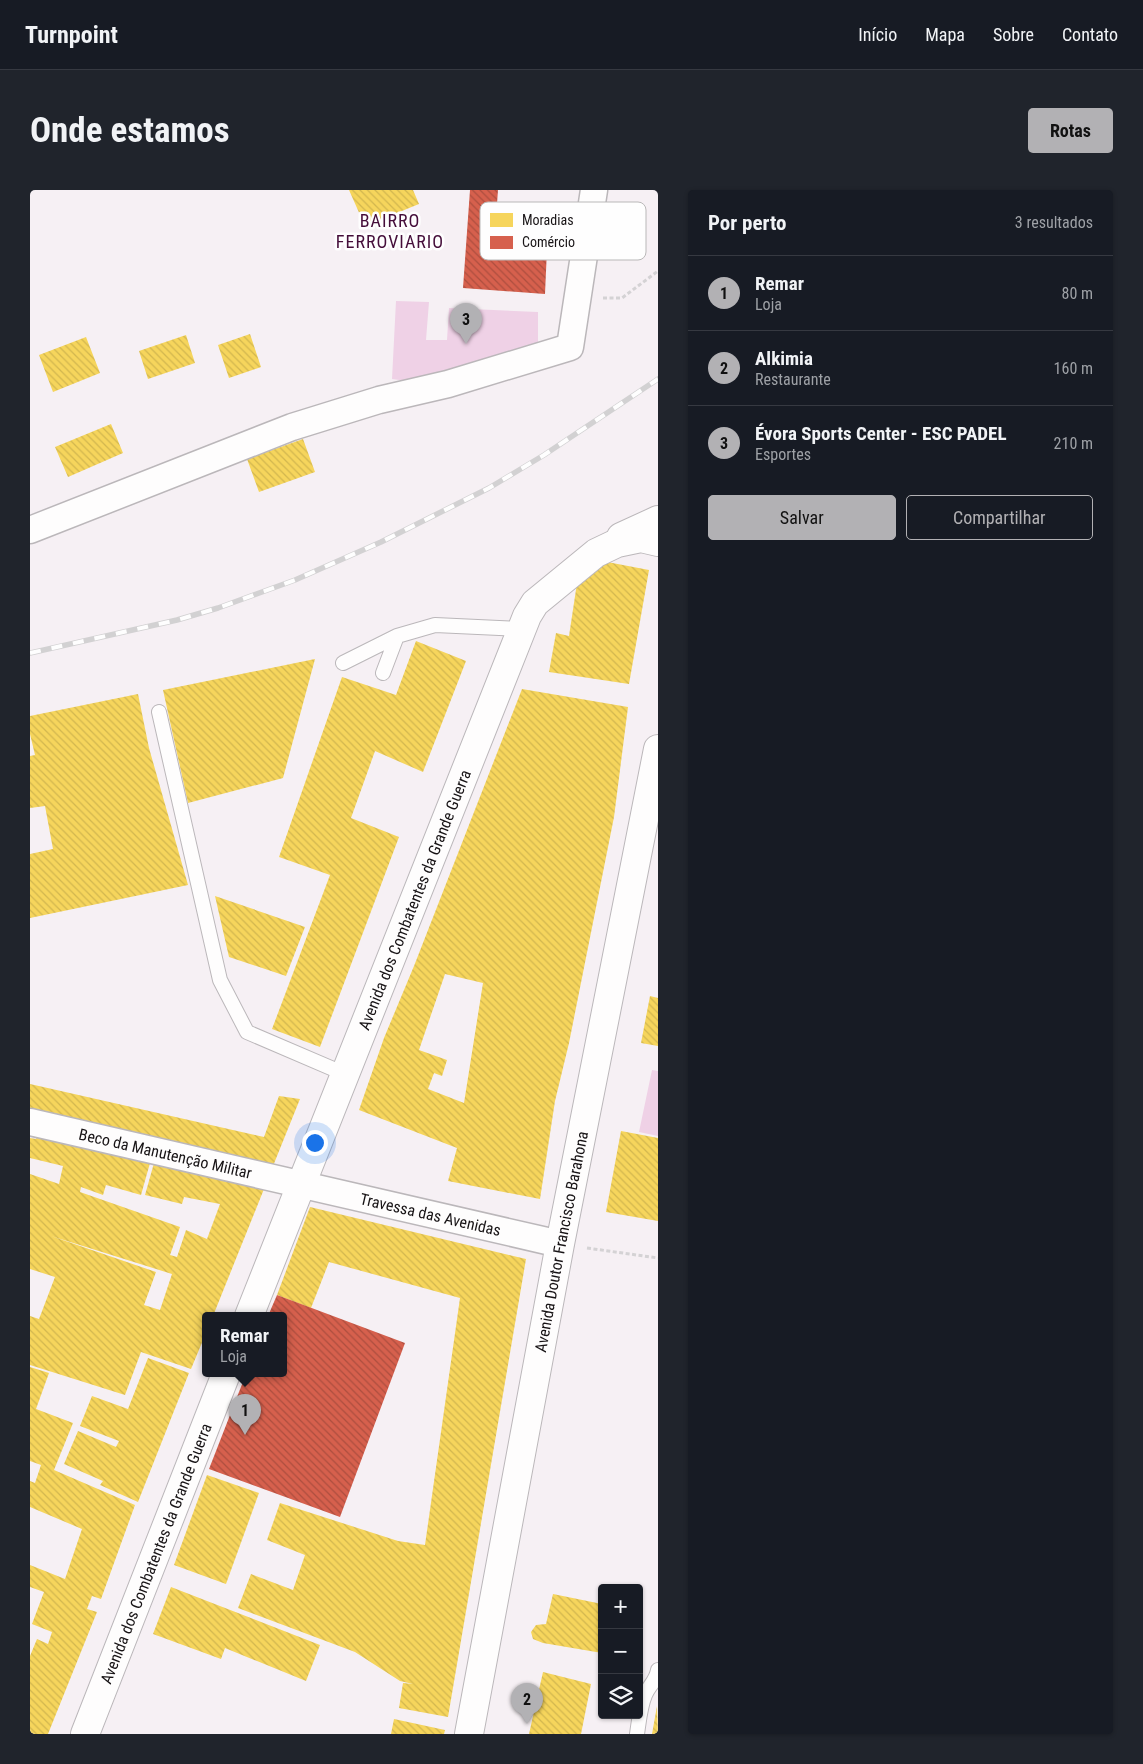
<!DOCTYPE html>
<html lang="pt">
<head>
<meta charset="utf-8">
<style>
	:root { --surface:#171b24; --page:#20242c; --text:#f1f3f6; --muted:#9ea1a6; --line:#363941; --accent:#b2b1b4 }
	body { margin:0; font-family:"Roboto Condensed",sans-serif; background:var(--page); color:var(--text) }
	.controls { position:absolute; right:15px; bottom:15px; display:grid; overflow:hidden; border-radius:5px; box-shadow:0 1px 4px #0004 }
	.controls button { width:45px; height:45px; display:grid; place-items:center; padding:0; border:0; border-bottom:1px solid var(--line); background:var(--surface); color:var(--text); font:25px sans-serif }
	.you { position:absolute; left:284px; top:952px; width:18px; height:18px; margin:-12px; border:4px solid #fff; border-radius:50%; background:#1a73e8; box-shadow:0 0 0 8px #1a73e833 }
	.badge { display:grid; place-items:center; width:32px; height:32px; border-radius:50%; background:var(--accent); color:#111; font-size:16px; font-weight:700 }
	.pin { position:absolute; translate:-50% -41px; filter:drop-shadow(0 1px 2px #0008) }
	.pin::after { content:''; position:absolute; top:26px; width:18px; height:15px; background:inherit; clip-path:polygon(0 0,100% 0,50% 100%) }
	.popup { position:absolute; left:172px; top:1122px; width:85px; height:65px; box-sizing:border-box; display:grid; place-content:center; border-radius:5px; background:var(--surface); filter:drop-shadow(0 1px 4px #0005); font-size:16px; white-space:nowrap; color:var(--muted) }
	.popup b { font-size:19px; color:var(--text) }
	.popup::after { content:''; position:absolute; left:50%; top:100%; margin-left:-10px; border:10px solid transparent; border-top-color:var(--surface) }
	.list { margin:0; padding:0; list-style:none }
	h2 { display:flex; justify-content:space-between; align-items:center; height:65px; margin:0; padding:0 20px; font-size:21px }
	h2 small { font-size:16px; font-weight:400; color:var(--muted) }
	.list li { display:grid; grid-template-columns:32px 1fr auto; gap:15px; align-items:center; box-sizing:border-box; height:75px; padding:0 20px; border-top:1px solid var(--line) }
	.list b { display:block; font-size:19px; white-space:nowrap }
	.list p { margin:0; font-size:16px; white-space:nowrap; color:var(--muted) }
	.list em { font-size:16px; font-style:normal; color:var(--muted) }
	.actions { display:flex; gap:10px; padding:15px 20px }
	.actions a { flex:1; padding:11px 0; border:1px solid var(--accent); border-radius:5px; text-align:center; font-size:18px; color:var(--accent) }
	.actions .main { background:var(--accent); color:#111 }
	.icon { flex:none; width:28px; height:28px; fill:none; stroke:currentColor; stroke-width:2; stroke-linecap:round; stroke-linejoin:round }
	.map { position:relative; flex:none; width:628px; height:1544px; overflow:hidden; border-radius:5px }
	header { display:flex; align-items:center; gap:30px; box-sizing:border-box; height:70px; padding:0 25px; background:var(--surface); border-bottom:1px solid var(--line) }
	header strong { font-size:24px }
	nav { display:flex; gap:28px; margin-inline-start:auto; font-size:18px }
	.intro { display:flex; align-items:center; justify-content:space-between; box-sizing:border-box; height:120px; padding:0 30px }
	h1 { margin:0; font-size:35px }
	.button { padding:12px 22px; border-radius:5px; background:var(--accent); color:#111; font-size:18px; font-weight:700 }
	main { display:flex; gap:30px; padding:0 30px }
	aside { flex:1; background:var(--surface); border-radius:5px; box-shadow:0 1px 4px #0004 }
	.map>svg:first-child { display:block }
	.green { fill:#efd1e6 }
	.homes { fill:url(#homes-back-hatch); fill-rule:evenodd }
	.shops { fill:url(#shops-back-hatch) }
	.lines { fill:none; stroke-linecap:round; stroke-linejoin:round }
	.lane-casing { stroke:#bbb7ba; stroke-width:16 }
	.street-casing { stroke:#bbb7ba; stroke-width:29 }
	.secondary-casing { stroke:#bbb7ba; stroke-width:30 }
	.path { stroke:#d4d2d4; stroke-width:3; stroke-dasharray:4 2.5; stroke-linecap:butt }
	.lane { stroke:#fefdfd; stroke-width:14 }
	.street { stroke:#fefdfd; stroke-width:26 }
	.secondary { stroke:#fefdfd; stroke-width:28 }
	.rail-casing { stroke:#d2d1d2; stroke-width:5.5 }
	.rail { stroke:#fefefe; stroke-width:4; stroke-dasharray:11; stroke-linecap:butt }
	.labels { text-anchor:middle; stroke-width:5; stroke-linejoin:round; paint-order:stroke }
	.street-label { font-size:16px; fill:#171315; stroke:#fefefe }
	.neighbourhood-label { font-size:18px; letter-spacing:1px; fill:#450e3a; stroke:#fefefe }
	.key { fill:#fefefe; stroke:#b9b8b8; stroke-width:1 }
	.key-label { font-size:14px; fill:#171315 }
</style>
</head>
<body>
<header>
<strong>Turnpoint</strong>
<nav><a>Início</a><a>Mapa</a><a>Sobre</a><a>Contato</a></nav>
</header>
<div class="intro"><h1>Onde estamos</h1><a class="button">Rotas</a></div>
<main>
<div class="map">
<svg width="628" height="1544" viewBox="0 0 628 1544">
	<defs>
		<pattern id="homes-back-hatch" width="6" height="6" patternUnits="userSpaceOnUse" patternTransform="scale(1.25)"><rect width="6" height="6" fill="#f6d55c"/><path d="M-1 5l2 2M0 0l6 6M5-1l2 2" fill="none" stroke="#d2b64f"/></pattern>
		<pattern id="shops-back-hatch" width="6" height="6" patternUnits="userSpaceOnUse" patternTransform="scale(1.25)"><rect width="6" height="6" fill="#d6604d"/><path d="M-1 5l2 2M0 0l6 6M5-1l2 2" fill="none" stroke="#ad4e3f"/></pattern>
	</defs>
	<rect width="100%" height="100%" fill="#f6f0f4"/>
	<!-- green -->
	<path class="green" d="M366 111 399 112 396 150H417L419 118 508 122V157L377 191 362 189Z
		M622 880 628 881V946L609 942Z"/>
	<!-- homes -->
	<path class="homes" d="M319 0H383L389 14 335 36Z
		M220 144 231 177 199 188 188 155Z
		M156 145 165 173 118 189 109 161Z
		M56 147 70 183 23 202 9 165Z
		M81 234 93 263 38 287 25 257Z
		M273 249 285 282 229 302 217 269Z
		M572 371 619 380 599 494 519 482 526 443 539 446 547 393Z
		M386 451 436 471 393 582 345 561 321 628 369 647 290 857 242 839 300 685 249 667 312 487 366 505Z
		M285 469 253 588 158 613 133 500Z
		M492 499 598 517 584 627 539 853 525 911 510 1009 418 991 427 958 329 920 354 848 384 776ZM415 784 453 793 434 913 398 899 404 883 412 886 417 870 389 860Z
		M108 504 119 558 158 695 0 728V664L23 659 15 616 0 618V566L5 565 0 544V526Z
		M185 706 275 737 256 786 199 767Z
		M620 806 628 808V856L611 853Z
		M0 894 234 947 249 906 270 909 243 976 0 919Z
		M591 941 628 948V1031L576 1022Z
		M7 946 120 973 111 1005 76 995 73 1005 51 997 50 1002 150 1037 140 1065 147 1067 156 1040 177 1049 190 1014 154 1007 152 1014 115 1005 124 973 160 983 234 999 183 1126H176V1143L161 1179 111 1162 95 1205 0 1175V1126L9 1129 25 1087 0 1079V984L29 994 33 976 0 968V948L6 949ZM21 1046 142 1084 130 1120 114 1115 126 1082Z
		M280 1017 496 1069 418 1527 369 1518 373 1493 383 1494 370 1491 325 1462 208 1418 221 1384 263 1400 275 1365 237 1350 250 1313 368 1351 395 1355 430 1108 299 1072 281 1118 247 1105Z
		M118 1168 159 1183 108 1312 70 1295 73 1291 34 1274 48 1241 86 1257 89 1251 50 1236 62 1206 98 1219Z
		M0 1177 19 1183 6 1219 43 1233 24 1280 105 1315 71 1409 62 1406 57 1419 67 1422 18 1544H0V1466L7 1449 18 1454 22 1442 2 1434 14 1402 0 1397V1375L35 1389 52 1339 0 1317V1291L5 1293 11 1275 0 1271Z
		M177 1285 229 1303 196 1394 144 1375Z
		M141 1397 290 1455 276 1491 195 1458 191 1469 123 1444Z
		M523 1404 572 1414V1463L513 1453 503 1449 501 1442 506 1435 516 1434Z
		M513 1482 561 1494 551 1544H499Z
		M627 1516 628 1544H622Z
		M364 1529 415 1540 414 1544H361Z"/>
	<!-- shops -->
	<path class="shops" d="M440 0H468L464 56 517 59 515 104 433 98Z
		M247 1105 375 1153 310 1327 179 1279 216 1184H254V1126H238Z"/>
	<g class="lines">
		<!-- lane casing -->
		<g class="lane-casing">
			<path id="lane" d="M313 473 367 446 405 435 491 439
				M353 483 367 446
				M129 522 190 790 217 842 315 884
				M607 1544C609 1531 610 1517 615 1505 619 1495 626 1492 628 1480"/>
		</g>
		<!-- street casing -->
		<g class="street-casing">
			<g id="street">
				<path d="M0 340 262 237 349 210 418 194 540 157 564 0"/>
				<path id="s1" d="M0 932 530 1054"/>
			</g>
		</g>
		<!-- secondary casing -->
		<g class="secondary-casing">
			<g id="secondary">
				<path d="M591 347 628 330"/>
				<path id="s2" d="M219 1126 497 426 505 413 566 363 587 353 611 348 628 352"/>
				<path id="s3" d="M55 1544 196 1184"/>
				<path id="s4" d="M439 1544 530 1054 628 559"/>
			</g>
		</g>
		<!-- path -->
		<path class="path" d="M573 108H592L628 81
			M557 1058 628 1068"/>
		<!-- lane -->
		<use href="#lane" class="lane"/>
		<!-- street -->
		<use href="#street" class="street"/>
		<!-- secondary -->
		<use href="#secondary" class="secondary"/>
		<!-- rail casing -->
		<g class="rail-casing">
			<path id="rail" d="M0 463 147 430 188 418 265 390 351 352 459 298 514 265 628 189"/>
		</g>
		<!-- rail -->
		<use href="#rail" class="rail"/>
	</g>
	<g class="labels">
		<!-- street labels -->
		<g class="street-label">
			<text dy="6" stroke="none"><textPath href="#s2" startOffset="448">Avenida dos Combatentes da Grande Guerra</textPath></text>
			<text dy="6" stroke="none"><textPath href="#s1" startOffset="139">Beco da Manutenção Militar</textPath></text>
			<text dy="6" stroke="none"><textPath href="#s1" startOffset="411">Travessa das Avenidas</textPath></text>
			<text dy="6" stroke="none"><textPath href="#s4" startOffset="501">Avenida Doutor Francisco Barahona</textPath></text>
			<text dy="6" stroke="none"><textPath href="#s3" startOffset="194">Avenida dos Combatentes da Grande Guerra</textPath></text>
		</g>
		<!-- neighbourhood labels -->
		<g class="neighbourhood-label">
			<text x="360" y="37">BAIRRO<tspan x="360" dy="21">FERROVIARIO</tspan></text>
		</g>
	</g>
	<!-- legend -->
	<rect x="450" y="12" width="166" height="58" rx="8" class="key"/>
	<rect x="460" y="23" width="23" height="14" fill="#f6d55c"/>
	<rect x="460" y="46" width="23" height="13" fill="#d6604d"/>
	<g class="key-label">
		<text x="492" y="35">Moradias</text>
		<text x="492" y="57">Comércio</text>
	</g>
</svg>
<div class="controls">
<button>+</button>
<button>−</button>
<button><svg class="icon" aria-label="layers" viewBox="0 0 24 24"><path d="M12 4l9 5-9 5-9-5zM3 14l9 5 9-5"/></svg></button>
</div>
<div class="you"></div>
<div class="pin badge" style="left:215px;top:1245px">1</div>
<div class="popup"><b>Remar</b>Loja</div>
<div class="pin badge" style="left:497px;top:1534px">2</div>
<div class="pin badge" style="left:436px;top:154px">3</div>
</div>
<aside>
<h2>Por perto<small>3 resultados</small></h2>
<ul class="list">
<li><span class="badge">1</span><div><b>Remar</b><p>Loja</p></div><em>80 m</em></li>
<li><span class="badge">2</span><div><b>Alkimia</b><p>Restaurante</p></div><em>160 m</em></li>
<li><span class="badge">3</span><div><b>Évora Sports Center - ESC PADEL</b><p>Esportes</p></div><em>210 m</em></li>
</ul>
<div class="actions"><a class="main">Salvar</a><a>Compartilhar</a></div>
</aside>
</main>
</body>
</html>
